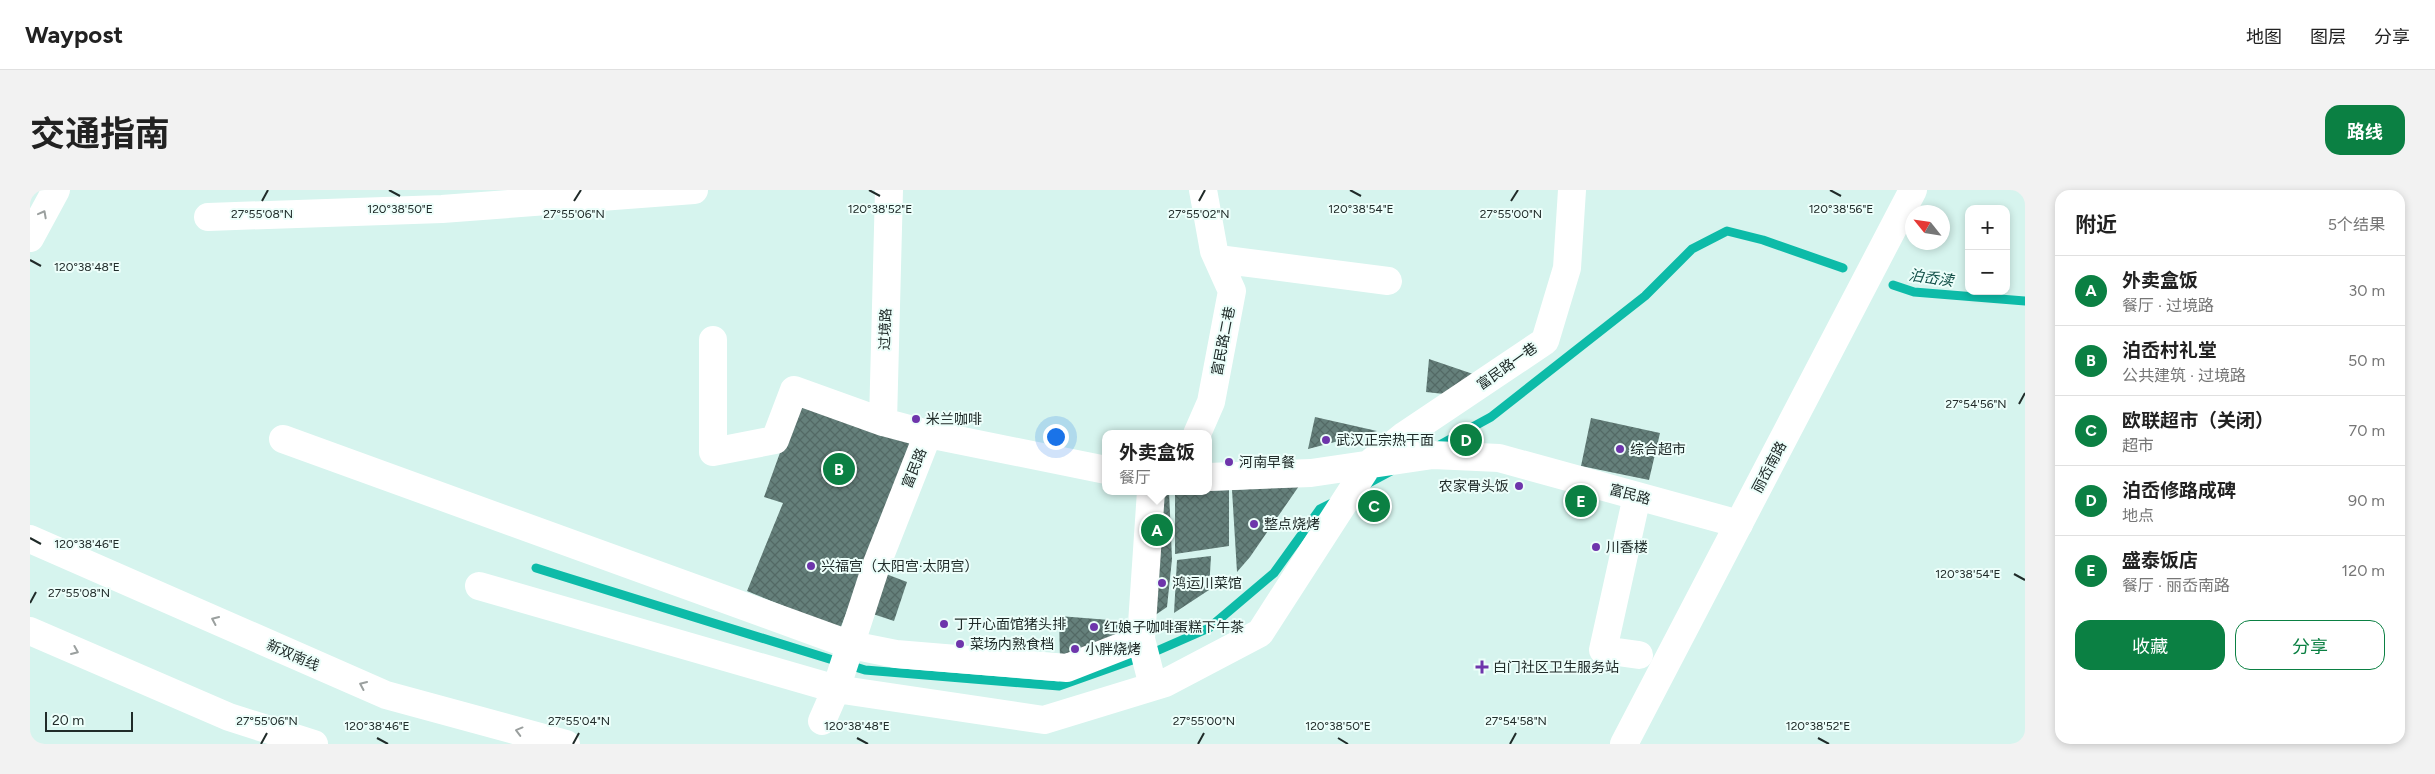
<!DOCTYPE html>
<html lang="zh">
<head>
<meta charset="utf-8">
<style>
	:root { --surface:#fff; --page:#f2f2f2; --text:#222; --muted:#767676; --line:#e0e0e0; --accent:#0b8043 }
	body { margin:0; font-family:Figtree,"Noto Sans SC",sans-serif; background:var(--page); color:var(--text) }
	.controls { position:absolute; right:15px; top:15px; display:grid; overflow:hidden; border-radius:10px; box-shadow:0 2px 8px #0003 }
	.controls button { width:45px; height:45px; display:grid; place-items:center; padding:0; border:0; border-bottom:1px solid var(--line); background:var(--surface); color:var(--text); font:25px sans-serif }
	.compass { position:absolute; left:1875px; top:15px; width:45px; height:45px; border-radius:50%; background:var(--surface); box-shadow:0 2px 8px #0003; rotate:300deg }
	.scale { position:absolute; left:15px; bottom:12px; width:88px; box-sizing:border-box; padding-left:5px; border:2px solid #202b29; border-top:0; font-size:14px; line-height:18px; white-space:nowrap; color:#202b29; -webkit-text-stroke:4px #ecfefa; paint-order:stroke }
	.you { position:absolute; left:1025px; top:246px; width:18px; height:18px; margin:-12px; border:4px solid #fff; border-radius:50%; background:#1a73e8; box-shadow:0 0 0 8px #1a73e833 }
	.badge { display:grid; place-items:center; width:32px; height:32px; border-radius:50%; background:var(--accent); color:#fff; font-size:16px; font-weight:700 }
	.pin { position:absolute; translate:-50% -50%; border:2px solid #fff; box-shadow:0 1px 5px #0006 }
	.popup { position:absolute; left:1072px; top:240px; width:110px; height:65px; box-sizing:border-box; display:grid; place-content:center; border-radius:10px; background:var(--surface); filter:drop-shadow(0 1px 4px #0005); font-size:16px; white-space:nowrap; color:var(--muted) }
	.popup b { font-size:19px; color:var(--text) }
	.popup::after { content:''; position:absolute; left:50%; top:100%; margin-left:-10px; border:10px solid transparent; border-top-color:var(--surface) }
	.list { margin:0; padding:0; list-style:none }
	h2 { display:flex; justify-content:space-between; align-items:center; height:65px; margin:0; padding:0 20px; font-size:21px }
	h2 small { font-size:16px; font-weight:400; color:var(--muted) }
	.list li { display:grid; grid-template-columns:32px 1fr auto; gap:15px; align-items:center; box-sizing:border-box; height:70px; padding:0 20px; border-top:1px solid var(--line) }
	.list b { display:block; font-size:19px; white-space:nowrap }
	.list p { margin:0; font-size:16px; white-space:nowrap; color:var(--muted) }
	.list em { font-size:16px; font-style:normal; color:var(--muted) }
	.actions { display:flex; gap:10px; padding:15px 20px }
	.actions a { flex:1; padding:11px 0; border:1px solid var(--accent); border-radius:15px; text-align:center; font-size:18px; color:var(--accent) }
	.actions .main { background:var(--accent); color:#fff }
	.map { position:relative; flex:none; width:1995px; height:554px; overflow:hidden; border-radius:15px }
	header { display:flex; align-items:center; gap:30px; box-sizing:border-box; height:70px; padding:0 25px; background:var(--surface); border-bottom:1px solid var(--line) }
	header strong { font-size:24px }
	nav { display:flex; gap:28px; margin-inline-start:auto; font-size:18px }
	.intro { display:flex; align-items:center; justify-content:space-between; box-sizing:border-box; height:120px; padding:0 30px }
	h1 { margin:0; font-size:35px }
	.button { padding:12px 22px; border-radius:15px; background:var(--accent); color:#fff; font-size:18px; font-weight:700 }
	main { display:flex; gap:30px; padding:0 30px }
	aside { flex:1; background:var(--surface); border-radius:15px; box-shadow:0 2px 8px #0003 }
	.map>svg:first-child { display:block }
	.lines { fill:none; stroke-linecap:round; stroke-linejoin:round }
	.stream { stroke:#0dbba8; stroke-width:9 }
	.building { fill:url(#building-cross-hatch) }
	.minor { stroke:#fff; stroke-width:28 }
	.major { stroke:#fff; stroke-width:28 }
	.oneway { stroke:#9ba09f }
	.ticks { fill:none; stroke:#202b29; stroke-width:2 }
	.poi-dot { fill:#6e35ab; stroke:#ecfefa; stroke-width:2 }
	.labels { text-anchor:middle; stroke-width:4; stroke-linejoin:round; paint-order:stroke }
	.street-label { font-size:14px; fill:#202b29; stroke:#ecfefa }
	.poi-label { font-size:14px; fill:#202b29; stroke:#ecfefa; text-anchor:start }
	.water-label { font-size:15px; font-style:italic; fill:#104e46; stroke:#ecfefa }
	.ticks-label { font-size:12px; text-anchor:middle; fill:#202b29; stroke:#ecfefa; stroke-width:4; stroke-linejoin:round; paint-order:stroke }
</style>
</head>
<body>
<header>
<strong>Waypost</strong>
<nav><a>地图</a><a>图层</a><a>分享</a></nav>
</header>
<div class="intro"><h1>交通指南</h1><a class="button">路线</a></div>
<main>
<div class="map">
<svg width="1995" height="554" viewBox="0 0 1995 554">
	<defs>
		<pattern id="building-cross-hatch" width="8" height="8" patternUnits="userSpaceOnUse" patternTransform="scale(1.25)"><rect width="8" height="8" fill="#65807b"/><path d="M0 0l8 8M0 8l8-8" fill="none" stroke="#536965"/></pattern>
	</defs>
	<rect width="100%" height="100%" fill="#d6f4ee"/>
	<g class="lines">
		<!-- stream -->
		<path class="stream" d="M1863 95 1884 102 1995 111
			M1406 257 1461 227 1615 106 1662 59 1697 41 1733 50 1813 78
			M1335 295 1361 281
			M506 378 835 480 1029 496 1122 463 1179 438 1244 383 1290 319 1304 312"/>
	</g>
	<!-- building -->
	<path class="building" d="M1399 169 1443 184 1423 205 1396 202Z
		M769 210 884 250 810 439 717 401 753 313 734 307Z
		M1285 227 1347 241 1278 259Z
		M1561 228 1630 243 1619 290 1551 276Z
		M1269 296 1220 367 1207 382 1202 300Z
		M1199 300V356L1145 364V302Z
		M1131 301H1139L1142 369 1137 417 1121 428Z
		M1181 366 1179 400 1144 423 1147 370Z
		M856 384 877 392 864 431 843 424Z
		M1029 426 1092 431V448L1030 471Z"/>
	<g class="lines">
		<!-- minor -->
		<path class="minor" d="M859 0 853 232 898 244
			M178 27 412 19 664 0
			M0 48 26 0
			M1188 69 1358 91
			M683 150V262L745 250 764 200 853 232
			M1167 244 1181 212 1202 101 1184 61 1173 0
			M253 249 821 455 866 464 1037 478 1111 449
			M1178 287 1281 283 1403 265 1469 268 1709 334
			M1121 301 1111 449 1123 496
			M1607 306 1573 460 1609 465
			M449 396 806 499 1014 530 1135 493 1230 443 1339 274 1375 245 1515 151 1537 78 1542 0
			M792 531 806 499 846 376 898 244 1076 280"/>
		<!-- major -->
		<path class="major" d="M0 349 356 505 536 554
			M0 441 199 527 284 554
			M1594 554 1883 0"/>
	</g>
	<!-- one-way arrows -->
	<defs><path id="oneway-chevron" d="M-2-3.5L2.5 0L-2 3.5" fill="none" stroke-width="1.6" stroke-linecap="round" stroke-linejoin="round" transform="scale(1.25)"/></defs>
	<g class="oneway">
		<use href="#oneway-chevron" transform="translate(13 24) rotate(-62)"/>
		<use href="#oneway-chevron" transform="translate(185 430) rotate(-156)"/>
		<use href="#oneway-chevron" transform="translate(45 461) rotate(23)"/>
		<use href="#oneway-chevron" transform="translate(333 495) rotate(-156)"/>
		<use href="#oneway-chevron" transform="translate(489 541) rotate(-165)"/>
	</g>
	<!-- ticks -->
	<path class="ticks" d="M359 0 370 6M839 0 850 6M1320 0 1331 6M1800 0 1811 6M232 11 238 0M544 11 551 0M1169 11 1175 0M1481 11 1488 0M0 70 11 76M1989 214 1995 203M0 348 11 354M1984 384 1995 390M0 413 6 402M347 548 358 554M827 548 838 554M1308 548 1318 554M1788 548 1799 554M231 554 237 543M543 554 549 543M1168 554 1174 543M1480 554 1486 543"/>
	<!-- markers -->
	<g class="poi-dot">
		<circle cx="886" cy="229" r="5"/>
		<circle cx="1296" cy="250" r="5"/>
		<circle cx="1590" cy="259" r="5"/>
		<circle cx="1199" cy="272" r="5"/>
		<circle cx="1489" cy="296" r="5"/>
		<circle cx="1224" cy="334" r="5"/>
		<circle cx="1566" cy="357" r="5"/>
		<circle cx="781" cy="376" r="5"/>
		<circle cx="1132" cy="393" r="5"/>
		<circle cx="914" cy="434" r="5"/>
		<circle cx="1064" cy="437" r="5"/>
		<circle cx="930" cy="454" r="5"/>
		<circle cx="1045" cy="459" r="5"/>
		<path d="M1449.5 469.5h5v5h5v5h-5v5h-5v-5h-5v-5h5z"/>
	</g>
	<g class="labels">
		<!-- street labels -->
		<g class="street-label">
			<text transform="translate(855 139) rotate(-88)" y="5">过境路</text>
			<text transform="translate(1193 151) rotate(-79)" y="5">富民路二巷</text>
			<text transform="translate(1477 176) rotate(-35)" y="5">富民路一巷</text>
			<text transform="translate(1739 277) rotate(-62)" y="5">丽岙南路</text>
			<text transform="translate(884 278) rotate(-68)" y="5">富民路</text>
			<text transform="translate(1600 304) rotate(15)" y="5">富民路</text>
			<text transform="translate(263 465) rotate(24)" y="5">新双南线</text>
		</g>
		<!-- poi labels -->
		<g class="poi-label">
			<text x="896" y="234">米兰咖啡</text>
			<text x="1306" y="255">武汉正宗热干面</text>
			<text x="1600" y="264">综合超市</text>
			<text x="1209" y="277">河南早餐</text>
			<text x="1479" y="301" text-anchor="end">农家骨头饭</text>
			<text x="1234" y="339">整点烧烤</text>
			<text x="1576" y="362">川香楼</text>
			<text x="791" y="381">兴福宫（太阳宫·太阴宫）</text>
			<text x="1142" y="398">鸿运川菜馆</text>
			<text x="924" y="439">丁开心面馆猪头排</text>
			<text x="1074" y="442">红娘子咖啡蛋糕下午茶</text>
			<text x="940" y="459">菜场内熟食档</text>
			<text x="1055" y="464">小胖烧烤</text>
			<text x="1463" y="482">白门社区卫生服务站</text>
		</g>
		<!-- water labels -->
		<g class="water-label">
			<text transform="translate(1901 88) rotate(8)" y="5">泊岙渎</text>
		</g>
	</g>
	<g class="ticks-label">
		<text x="370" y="23">120°38'50"E</text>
		<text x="850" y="23">120°38'52"E</text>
		<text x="1331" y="23">120°38'54"E</text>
		<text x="1811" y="23">120°38'56"E</text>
		<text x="232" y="28">27°55'08"N</text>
		<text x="544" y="28">27°55'06"N</text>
		<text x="1169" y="28">27°55'02"N</text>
		<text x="1481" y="28">27°55'00"N</text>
		<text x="57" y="81">120°38'48"E</text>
		<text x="1946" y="218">27°54'56"N</text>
		<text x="57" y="358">120°38'46"E</text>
		<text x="1938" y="388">120°38'54"E</text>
		<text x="49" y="407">27°55'08"N</text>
		<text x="237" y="535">27°55'06"N</text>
		<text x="549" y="535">27°55'04"N</text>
		<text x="1174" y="535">27°55'00"N</text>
		<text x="1486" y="535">27°54'58"N</text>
		<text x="347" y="540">120°38'46"E</text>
		<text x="827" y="540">120°38'48"E</text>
		<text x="1308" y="540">120°38'50"E</text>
		<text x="1788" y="540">120°38'52"E</text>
	</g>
</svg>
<div class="controls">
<button>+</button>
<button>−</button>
</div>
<svg class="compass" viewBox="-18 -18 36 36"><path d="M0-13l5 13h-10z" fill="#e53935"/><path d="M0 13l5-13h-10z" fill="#767676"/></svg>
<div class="scale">20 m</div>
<div class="you"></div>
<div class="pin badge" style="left:1127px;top:340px">A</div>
<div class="popup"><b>外卖盒饭</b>餐厅</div>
<div class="pin badge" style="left:809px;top:279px">B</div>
<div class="pin badge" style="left:1344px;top:316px">C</div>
<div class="pin badge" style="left:1436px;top:250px">D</div>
<div class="pin badge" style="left:1551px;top:311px">E</div>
</div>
<aside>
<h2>附近<small>5个结果</small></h2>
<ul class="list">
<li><span class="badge">A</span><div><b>外卖盒饭</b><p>餐厅 · 过境路</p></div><em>30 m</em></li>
<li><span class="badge">B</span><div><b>泊岙村礼堂</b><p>公共建筑 · 过境路</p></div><em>50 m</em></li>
<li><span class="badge">C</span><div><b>欧联超市（关闭）</b><p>超市</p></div><em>70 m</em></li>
<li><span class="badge">D</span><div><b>泊岙修路成碑</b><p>地点</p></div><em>90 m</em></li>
<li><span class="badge">E</span><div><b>盛泰饭店</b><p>餐厅 · 丽岙南路</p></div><em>120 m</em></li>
</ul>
<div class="actions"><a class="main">收藏</a><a>分享</a></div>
</aside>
</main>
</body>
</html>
